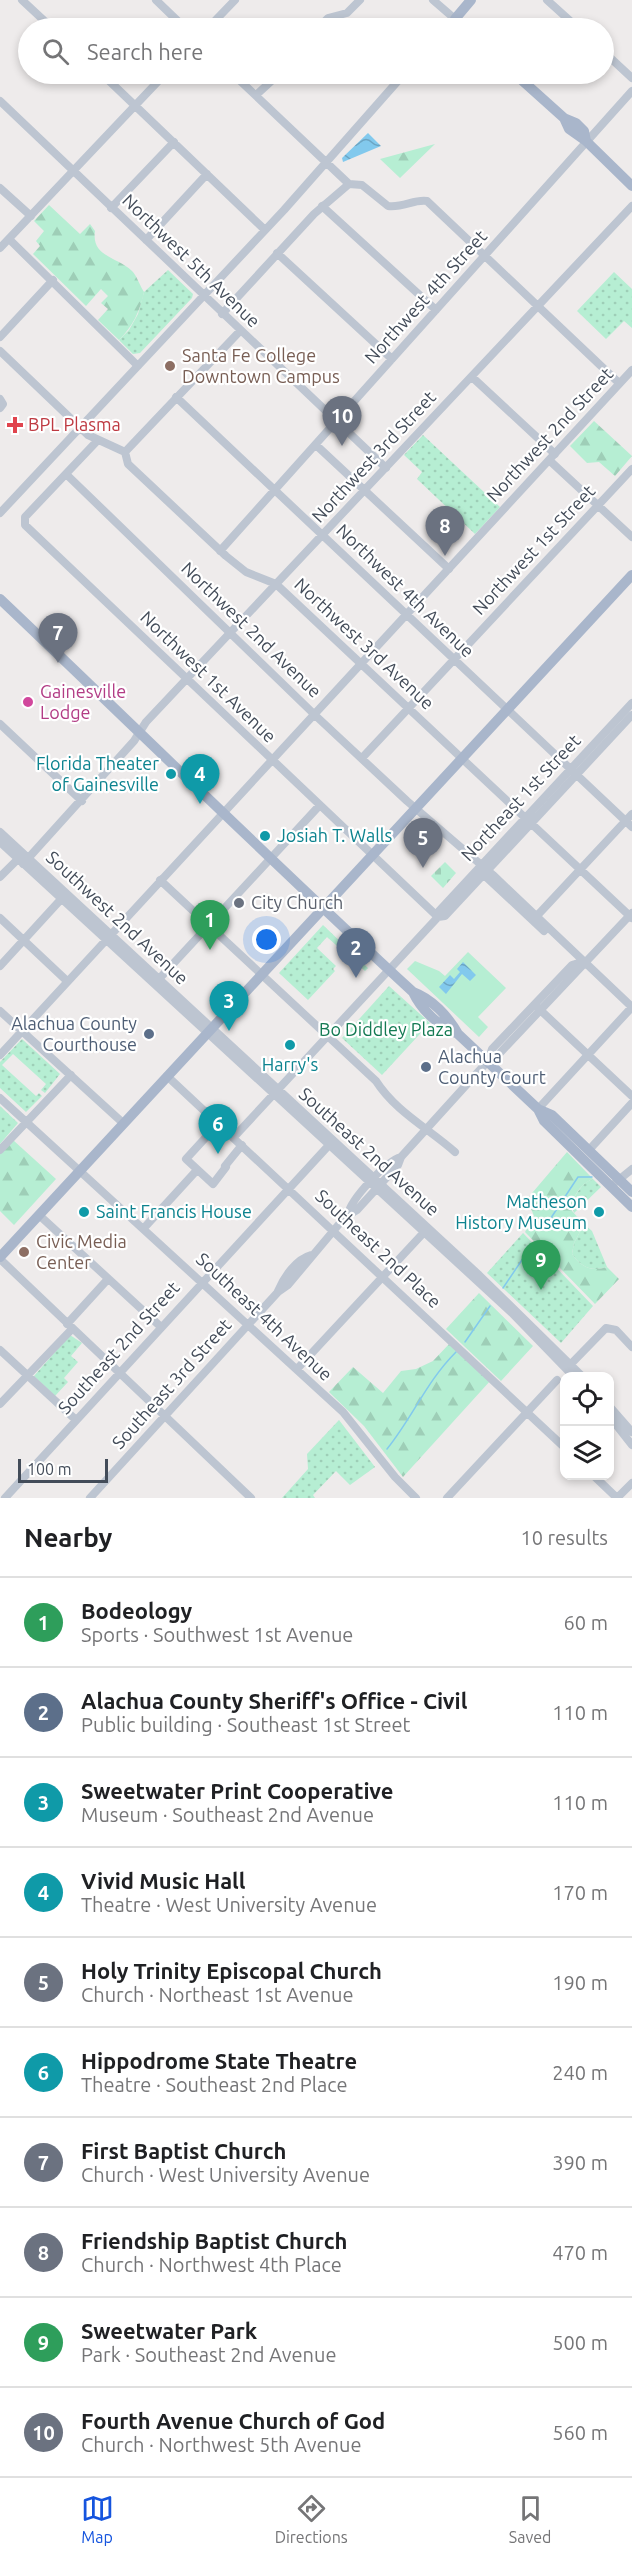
<!DOCTYPE html>
<html lang="en">
<head>
<meta charset="utf-8">
<style>
	:root { --surface:#fff; --page:#f6f6f6; --text:#202124; --muted:#757577; --line:#e0e0e0; --accent:#1554de }
	body { margin:0; font-family:Ubuntu,sans-serif; background:var(--page); color:var(--text) }
	.controls { position:absolute; right:18px; bottom:18px; display:grid; overflow:hidden; border-radius:12px; box-shadow:0 3px 9px #0003 }
	.controls button { width:54px; height:54px; display:grid; place-items:center; padding:0; border:0; border-bottom:2px solid var(--line); background:var(--surface); color:var(--text); font:30px sans-serif }
	.scale { position:absolute; left:18px; bottom:15px; width:90px; box-sizing:border-box; padding-left:6px; border:3px solid #434c59; border-top:0; font-size:16px; line-height:21px; white-space:nowrap; color:#434c59; -webkit-text-stroke:4px #fff; paint-order:stroke }
	.you { position:absolute; left:267px; top:940px; width:21px; height:21px; margin:-15px; border:4px solid #fff; border-radius:50%; background:#1a73e8; box-shadow:0 0 0 9px #1a73e833 }
	.badge { display:grid; place-items:center; width:39px; height:39px; border-radius:50%; background:var(--accent); color:#fff; font-size:20px; font-weight:700 }
	.pin { position:absolute; translate:-50% -50px; filter:drop-shadow(0 2px 3px #0008) }
	.pin::after { content:''; position:absolute; top:32px; width:21px; height:18px; background:inherit; clip-path:polygon(0 0,100% 0,50% 100%) }
	.list { margin:0; padding:0; list-style:none }
	h2 { display:flex; justify-content:space-between; align-items:center; height:78px; margin:0; padding:0 24px; font-size:26px }
	h2 small { font-size:20px; font-weight:400; color:var(--muted) }
	.list li { display:grid; grid-template-columns:39px 1fr auto; gap:18px; align-items:center; box-sizing:border-box; height:90px; padding:0 24px; border-top:2px solid var(--line) }
	.list b { display:block; font-size:22px; white-space:nowrap }
	.list p { margin:0; font-size:20px; white-space:nowrap; color:var(--muted) }
	.list em { font-size:20px; font-style:normal; color:var(--muted) }
	.icon { flex:none; width:33px; height:33px; fill:none; stroke:currentColor; stroke-width:2; stroke-linecap:round; stroke-linejoin:round }
	.map { position:relative; flex:none; width:632px; height:1498px; overflow:hidden }
	.search { position:absolute; background:var(--surface); box-shadow:0 3px 9px #0003; left:18px; right:18px; top:18px; height:66px; display:flex; align-items:center; gap:15px; box-sizing:border-box; padding:0 21px; border-radius:33px; color:var(--muted); font-size:22px }
	.sheet { height:978px; background:var(--surface) }
	nav { display:flex; justify-content:space-around; align-items:center; box-sizing:border-box; height:84px; border-top:2px solid var(--line); background:var(--surface); font-size:16px; color:var(--muted) }
	nav a { display:grid; justify-items:center; gap:3px }
	nav .on { color:var(--accent) }
	.map>svg:first-child { display:block }
	.grass { fill:url(#grass-dots) }
	.forest { fill:url(#forest-firs) }
	.cemetery { fill:url(#cemetery-stones) }
	.garden { fill:#b6eed3 }
	.water { fill:url(#water-waves) }
	.lines { fill:none; stroke-linecap:round; stroke-linejoin:round }
	.stream { stroke:#82c9ed; stroke-width:1.5 }
	.minor { stroke:#bdc5d1; stroke-width:8 }
	.major { stroke:#a9b6cb; stroke-width:10 }
	.education-dot { fill:#8d6e63; stroke:#fff; stroke-width:2 }
	.health-dot { fill:#e0444e; stroke:#fff; stroke-width:2 }
	.hotel-dot { fill:#d1479c; stroke:#fff; stroke-width:2 }
	.culture-dot { fill:#0f9aa8; stroke:#fff; stroke-width:2 }
	.worship-dot { fill:#6b7280; stroke:#fff; stroke-width:2 }
	.service-dot { fill:#5c6f8a; stroke:#fff; stroke-width:2 }
	.labels { text-anchor:middle; stroke-width:4.5; stroke-linejoin:round; paint-order:stroke }
	.street-label { font-size:18px; fill:#434c59; stroke:#fff }
	.education-label { font-size:18px; fill:#785e54; stroke:#fff; text-anchor:start }
	.health-label { font-size:18px; fill:#be3a42; stroke:#fff; text-anchor:start }
	.hotel-label { font-size:18px; fill:#b23c85; stroke:#fff; text-anchor:start }
	.culture-label { font-size:18px; fill:#0d838f; stroke:#fff; text-anchor:end }
	.worship-label { font-size:18px; fill:#5b616d; stroke:#fff; text-anchor:start }
	.service-label { font-size:18px; fill:#4e5e75; stroke:#fff; text-anchor:end }
	.park-label { font-size:18px; fill:#147a53; stroke:#fff }
</style>
</head>
<body>
<div class="map">
<svg width="632" height="1498" viewBox="0 0 632 1498">
	<defs>
		<pattern id="grass-dots" width="8" height="8" patternUnits="userSpaceOnUse" patternTransform="scale(1.5)"><rect width="8" height="8" fill="#b6eed3"/><path d="M2 2h.1M6 6h.1" fill="none" stroke="#9eceb7" stroke-width="1.8" stroke-linecap="round"/></pattern>
		<pattern id="forest-firs" width="22" height="20" patternUnits="userSpaceOnUse" patternTransform="scale(1.5)"><rect width="22" height="20" fill="#b6eed3"/><path d="M5 1l3.5 6h-7zM16 11l3.5 6h-7z" fill="#9eceb7"/></pattern>
		<pattern id="cemetery-stones" width="16" height="16" patternUnits="userSpaceOnUse" patternTransform="scale(1.5)"><rect width="16" height="16" fill="#b6eed3"/><path d="M2 7V4a2 2 0 0 1 4 0v3zM10 15v-3a2 2 0 0 1 4 0v3z" fill="#9eceb7"/></pattern>
		<pattern id="water-waves" width="16" height="10" patternUnits="userSpaceOnUse" patternTransform="scale(1.5)"><rect width="16" height="10" fill="#82c9ed"/><path d="M0 5q4-4 8 0t8 0" fill="none" stroke="#6ca5c3"/></pattern>
	</defs>
	<rect width="100%" height="100%" fill="#eeebeb"/>
	<!-- grass -->
	<path class="grass" d="M168 270 193 294 192 298 140 353 133 354 119 340 129 330 138 314 144 292Z
		M614 272 632 289V328L624 321 606 339 577 311Z
		M423 435 500 507 475 534 417 479 422 472 404 455Z
		M323 925 368 968 365 971 327 937 317 948 336 966 333 969 335 971 308 1000 279 973Z
		M389 986 430 1023 382 1075 342 1038Z
		M22 1039 60 1074 45 1093 41 1090 46 1084 13 1054 2 1065 36 1096 39 1093 42 1096 26 1112 0 1088V1062Z
		M0 1106 18 1123 0 1144Z
		M593 1179 601 1187 574 1213 571 1204C577 1193 581 1183 593 1179Z
		M584 1224 592 1231 607 1267C591 1272 581 1267 572 1254L574 1243Z
		M523 1233 593 1306 561 1343 487 1273Z
		M70 1335 82 1343 71 1356 78 1362 64 1378 68 1382 55 1396 34 1376Z
		M339 1420 375 1467 350 1485 336 1471 313 1495 315 1498H282L308 1469 307 1454Z"/>
	<!-- forest -->
	<path class="forest" d="M435 144 400 178 380 159Z
		M49 205 80 234 90 224 95 231C91 257 118 257 132 271 137 276 140 286 144 292 140 311 133 326 119 340L98 320 108 309 101 303 108 296 101 289 86 306 33 254 40 246 36 241 44 231 34 221Z
		M594 421 632 456 615 476 599 462 587 463 570 446Z
		M13 1140 56 1179 14 1225 0 1211V1153Z
		M567 1152 593 1179C581 1183 571 1198 572 1211L584 1224 574 1243 572 1254C581 1267 591 1272 607 1267L619 1279 595 1304 525 1232 534 1216 527 1199Z
		M479 1293 533 1346 501 1381 446 1329Z
		M450 1343 491 1380 403 1477 364 1426 329 1392 353 1367 383 1393 401 1371 416 1369 433 1361Z"/>
	<!-- cemetery -->
	<path class="cemetery" d="M445 862 456 873 443 888 431 876Z"/>
	<!-- garden -->
	<path class="garden" d="M468 952 506 988 478 1017 488 1027 479 1037 407 969 415 961 439 971 445 976Z"/>
	<!-- water -->
	<path class="water" d="M368 133 381 146 343 162 342 158Z
		M463 962 476 975 470 981 462 974 446 994 439 987 450 975 454 979 460 972 457 969Z"/>
	<g class="lines">
		<!-- stream -->
		<path class="stream" d="M543 1230 578 1177H592
			M503 1288 530 1248
			M465 1342 490 1306
			M387 1449C413 1417 426 1382 456 1352"/>
		<!-- minor -->
		<path class="minor" d="M22 0 52 28
			M156 0 185 28
			M433 0 455 19 447 28
			M547 0 578 28
			M208 28 235 0
			M318 28 328 18 347 13 360 0
			M604 52 632 78
			M102 74 265 230
			M233 74 349 184 362 185 388 206C403 208 414 199 427 201L619 383
			M256 95 279 74
			M0 101 386 468
			M0 188 31 216
			M322 206 436 310
			M111 208 174 142
			M9 239 138 366
			M146 240 207 174
			M0 248 165 74
			M277 253 392 359
			M222 314 314 214 349 184
			M0 337 53 280
			M0 351 88 435 125 452
			M472 377 555 454
			M176 397 632 827
			M0 399 3 404 0 408
			M98 440 25 517V525L438 917
			M316 445 449 569
			M125 452 128 464 226 556 246 572 276 584 632 918
			M125 452 240 331
			M549 460 632 537
			M66 474 317 717 407 801 493 875 632 1007
			M0 513 284 210 404 74
			M220 551 632 91
			M0 724 82 801
			M362 758 632 469
			M0 832 479 1275 582 1376
			M0 842 512 1313 573 1376
			M23 864 134 741 146 722 632 206
			M481 869 483 874 544 931
			M0 877 21 856
			M160 880 376 1081C396 1112 428 1128 455 1152
			M438 917 445 916 632 715
			M0 918 67 981
			M534 919 632 814
			M0 966 64 896
			M159 979 319 806
			M537 1007 632 1096
			M0 1011 123 1123
			M0 1055 632 370
			M488 1061 492 1049 572 965 585 961
			M167 1076 564 1447
			M0 1098 343 1412 395 1477 416 1498
			M538 1109 632 1007
			M219 1123 186 1159 213 1184 226 1167
			M234 1137 438 917 439 911 632 703
			M0 1150 71 1075
			M589 1150 632 1103
			M225 1166 242 1145
			M616 1182 632 1169
			M348 1214C351 1199 386 1161 401 1157
			M39 1215 161 1327
			M144 1228 197 1170
			M0 1259 251 1498
			M278 1291C284 1277 296 1259 311 1255
			M67 1324 108 1279
			M0 1350 76 1420
			M568 1367 606 1328 616 1330 632 1347
			M297 1369 428 1228
			M0 1404 72 1329
			M610 1407 632 1432
			M610 1417 632 1445
			M594 1476 617 1498
			M5 1498 330 1144
			M90 1498 278 1292 288 1285 345 1217 357 1210 398 1165 401 1157 488 1061 498 1055 632 913
			M447 1498 557 1380
			M617 1498 632 1483"/>
		<!-- major -->
		<path class="major" d="M467 28 455 19 471 0
			M515 74 564 118 576 123 584 131 586 141
			M564 118 569 129 586 141 632 186
			M0 599C138 730 273 863 413 992 422 1011 439 1026 458 1034
			M413 992C432 999 448 1016 458 1034L538 1109 552 1115 632 1192
			M538 1109 544 1121 632 1207
			M0 1257 632 575"/>
	</g>
	<!-- markers -->
	<g class="education-dot">
		<circle cx="170" cy="366" r="6"/>
		<circle cx="24" cy="1252" r="6"/>
	</g>
	<path class="health-dot" d="M12 416h6v6h6v6h-6v6h-6v-6h-6v-6h6z"/>
	<circle class="hotel-dot" cx="28" cy="702" r="6"/>
	<g class="culture-dot">
		<circle cx="171" cy="774" r="6"/>
		<circle cx="265" cy="836" r="6"/>
		<circle cx="290" cy="1045" r="6"/>
		<circle cx="84" cy="1212" r="6"/>
		<circle cx="599" cy="1212" r="6"/>
	</g>
	<circle class="worship-dot" cx="239" cy="903" r="6"/>
	<g class="service-dot">
		<circle cx="149" cy="1034" r="6"/>
		<circle cx="426" cy="1067" r="6"/>
	</g>
	<g class="labels">
		<!-- street labels -->
		<g class="street-label">
			<text transform="translate(191 261) rotate(44)" y="6">Northwest 5th Avenue</text>
			<text transform="translate(426 297) rotate(-48)" y="6">Northwest 4th Street</text>
			<text transform="translate(550 435) rotate(-47)" y="6">Northwest 2nd Street</text>
			<text transform="translate(374 457) rotate(-47)" y="6">Northwest 3rd Street</text>
			<text transform="translate(534 550) rotate(-47)" y="6">Northwest 1st Street</text>
			<text transform="translate(405 591) rotate(44)" y="6">Northwest 4th Avenue</text>
			<text transform="translate(251 630) rotate(44)" y="6">Northwest 2nd Avenue</text>
			<text transform="translate(364 644) rotate(43)" y="6">Northwest 3rd Avenue</text>
			<text transform="translate(208 677) rotate(44)" y="6">Northwest 1st Avenue</text>
			<text transform="translate(521 798) rotate(-47)" y="6">Northeast 1st Street</text>
			<text transform="translate(117 918) rotate(43)" y="6">Southwest 2nd Avenue</text>
			<text transform="translate(369 1152) rotate(42)" y="6">Southeast 2nd Avenue</text>
			<text transform="translate(378 1249) rotate(43)" y="6">Southeast 2nd Place</text>
			<text transform="translate(264 1317) rotate(43)" y="6">Southeast 4th Avenue</text>
			<text transform="translate(119 1348) rotate(-48)" y="6">Southeast 2nd Street</text>
			<text transform="translate(172 1384) rotate(-48)" y="6">Southeast 3rd Street</text>
		</g>
		<!-- education labels -->
		<g class="education-label">
			<text x="182" y="362">Santa Fe College<tspan x="182" dy="21">Downtown Campus</tspan></text>
			<text x="36" y="1248">Civic Media<tspan x="36" dy="21">Center</tspan></text>
		</g>
		<!-- health labels -->
		<g class="health-label">
			<text x="28" y="431">BPL Plasma</text>
		</g>
		<!-- hotel labels -->
		<g class="hotel-label">
			<text x="40" y="698">Gainesville<tspan x="40" dy="21">Lodge</tspan></text>
		</g>
		<!-- culture labels -->
		<g class="culture-label">
			<text x="159" y="770">Florida Theater<tspan x="159" dy="21">of Gainesville</tspan></text>
			<text x="277" y="842" text-anchor="start">Josiah T. Walls</text>
			<text x="290" y="1071" text-anchor="middle">Harry's</text>
			<text x="587" y="1208">Matheson<tspan x="587" dy="21">History Museum</tspan></text>
			<text x="96" y="1218" text-anchor="start">Saint Francis House</text>
		</g>
		<!-- worship labels -->
		<g class="worship-label">
			<text x="251" y="909">City Church</text>
		</g>
		<!-- service labels -->
		<g class="service-label">
			<text x="137" y="1030">Alachua County<tspan x="137" dy="21">Courthouse</tspan></text>
			<text x="438" y="1063" text-anchor="start">Alachua<tspan x="438" dy="21">County Court</tspan></text>
		</g>
		<!-- park labels -->
		<g class="park-label">
			<text x="386" y="1036">Bo Diddley Plaza</text>
		</g>
	</g>
</svg>
<div class="controls">
<button><svg class="icon" aria-label="locate" viewBox="0 0 24 24"><circle cx="12" cy="12" r="6"/><path d="M12 2v4M12 18v4M2 12h4M18 12h4"/></svg></button>
<button><svg class="icon" aria-label="layers" viewBox="0 0 24 24"><path d="M12 4l9 5-9 5-9-5zM3 14l9 5 9-5"/></svg></button>
</div>
<div class="scale">100 m</div>
<div class="you"></div>
<div class="pin badge" style="left:210px;top:950px;background:#2e9e5b">1</div>
<div class="pin badge" style="left:356px;top:978px;background:#5c6f8a">2</div>
<div class="pin badge" style="left:229px;top:1031px;background:#0f9aa8">3</div>
<div class="pin badge" style="left:200px;top:804px;background:#0f9aa8">4</div>
<div class="pin badge" style="left:423px;top:868px;background:#6b7280">5</div>
<div class="pin badge" style="left:218px;top:1154px;background:#0f9aa8">6</div>
<div class="pin badge" style="left:58px;top:663px;background:#6b7280">7</div>
<div class="pin badge" style="left:445px;top:556px;background:#6b7280">8</div>
<div class="pin badge" style="left:541px;top:1290px;background:#2e9e5b">9</div>
<div class="pin badge" style="left:342px;top:446px;background:#6b7280">10</div>
<div class="search"><svg class="icon" aria-label="search" viewBox="0 0 24 24"><circle cx="10" cy="10" r="6"/><path d="M15 15l6 6"/></svg>Search here</div>
</div>
<section class="sheet">
<h2>Nearby<small>10 results</small></h2>
<ul class="list">
<li><span class="badge" style="background:#2e9e5b">1</span><div><b>Bodeology</b><p>Sports · Southwest 1st Avenue</p></div><em>60 m</em></li>
<li><span class="badge" style="background:#5c6f8a">2</span><div><b>Alachua County Sheriff's Office - Civil</b><p>Public building · Southeast 1st Street</p></div><em>110 m</em></li>
<li><span class="badge" style="background:#0f9aa8">3</span><div><b>Sweetwater Print Cooperative</b><p>Museum · Southeast 2nd Avenue</p></div><em>110 m</em></li>
<li><span class="badge" style="background:#0f9aa8">4</span><div><b>Vivid Music Hall</b><p>Theatre · West University Avenue</p></div><em>170 m</em></li>
<li><span class="badge" style="background:#6b7280">5</span><div><b>Holy Trinity Episcopal Church</b><p>Church · Northeast 1st Avenue</p></div><em>190 m</em></li>
<li><span class="badge" style="background:#0f9aa8">6</span><div><b>Hippodrome State Theatre</b><p>Theatre · Southeast 2nd Place</p></div><em>240 m</em></li>
<li><span class="badge" style="background:#6b7280">7</span><div><b>First Baptist Church</b><p>Church · West University Avenue</p></div><em>390 m</em></li>
<li><span class="badge" style="background:#6b7280">8</span><div><b>Friendship Baptist Church</b><p>Church · Northwest 4th Place</p></div><em>470 m</em></li>
<li><span class="badge" style="background:#2e9e5b">9</span><div><b>Sweetwater Park</b><p>Park · Southeast 2nd Avenue</p></div><em>500 m</em></li>
<li><span class="badge" style="background:#6b7280">10</span><div><b>Fourth Avenue Church of God</b><p>Church · Northwest 5th Avenue</p></div><em>560 m</em></li>
</ul>
</section>
<nav>
<a class="on"><svg class="icon" aria-label="map" viewBox="0 0 24 24"><path d="M3 6l6-2 6 2 6-2v14l-6 2-6-2-6 2zM9 4v14M15 6v14"/></svg>Map</a>
<a><svg class="icon" aria-label="directions" viewBox="0 0 24 24"><path d="M12 3l9 9-9 9-9-9zM9 14v-3h6M13 9l2 2-2 2"/></svg>Directions</a>
<a><svg class="icon" aria-label="saved" viewBox="0 0 24 24"><path d="M7 4h10v16l-5-4-5 4z"/></svg>Saved</a>
</nav>
</body>
</html>
